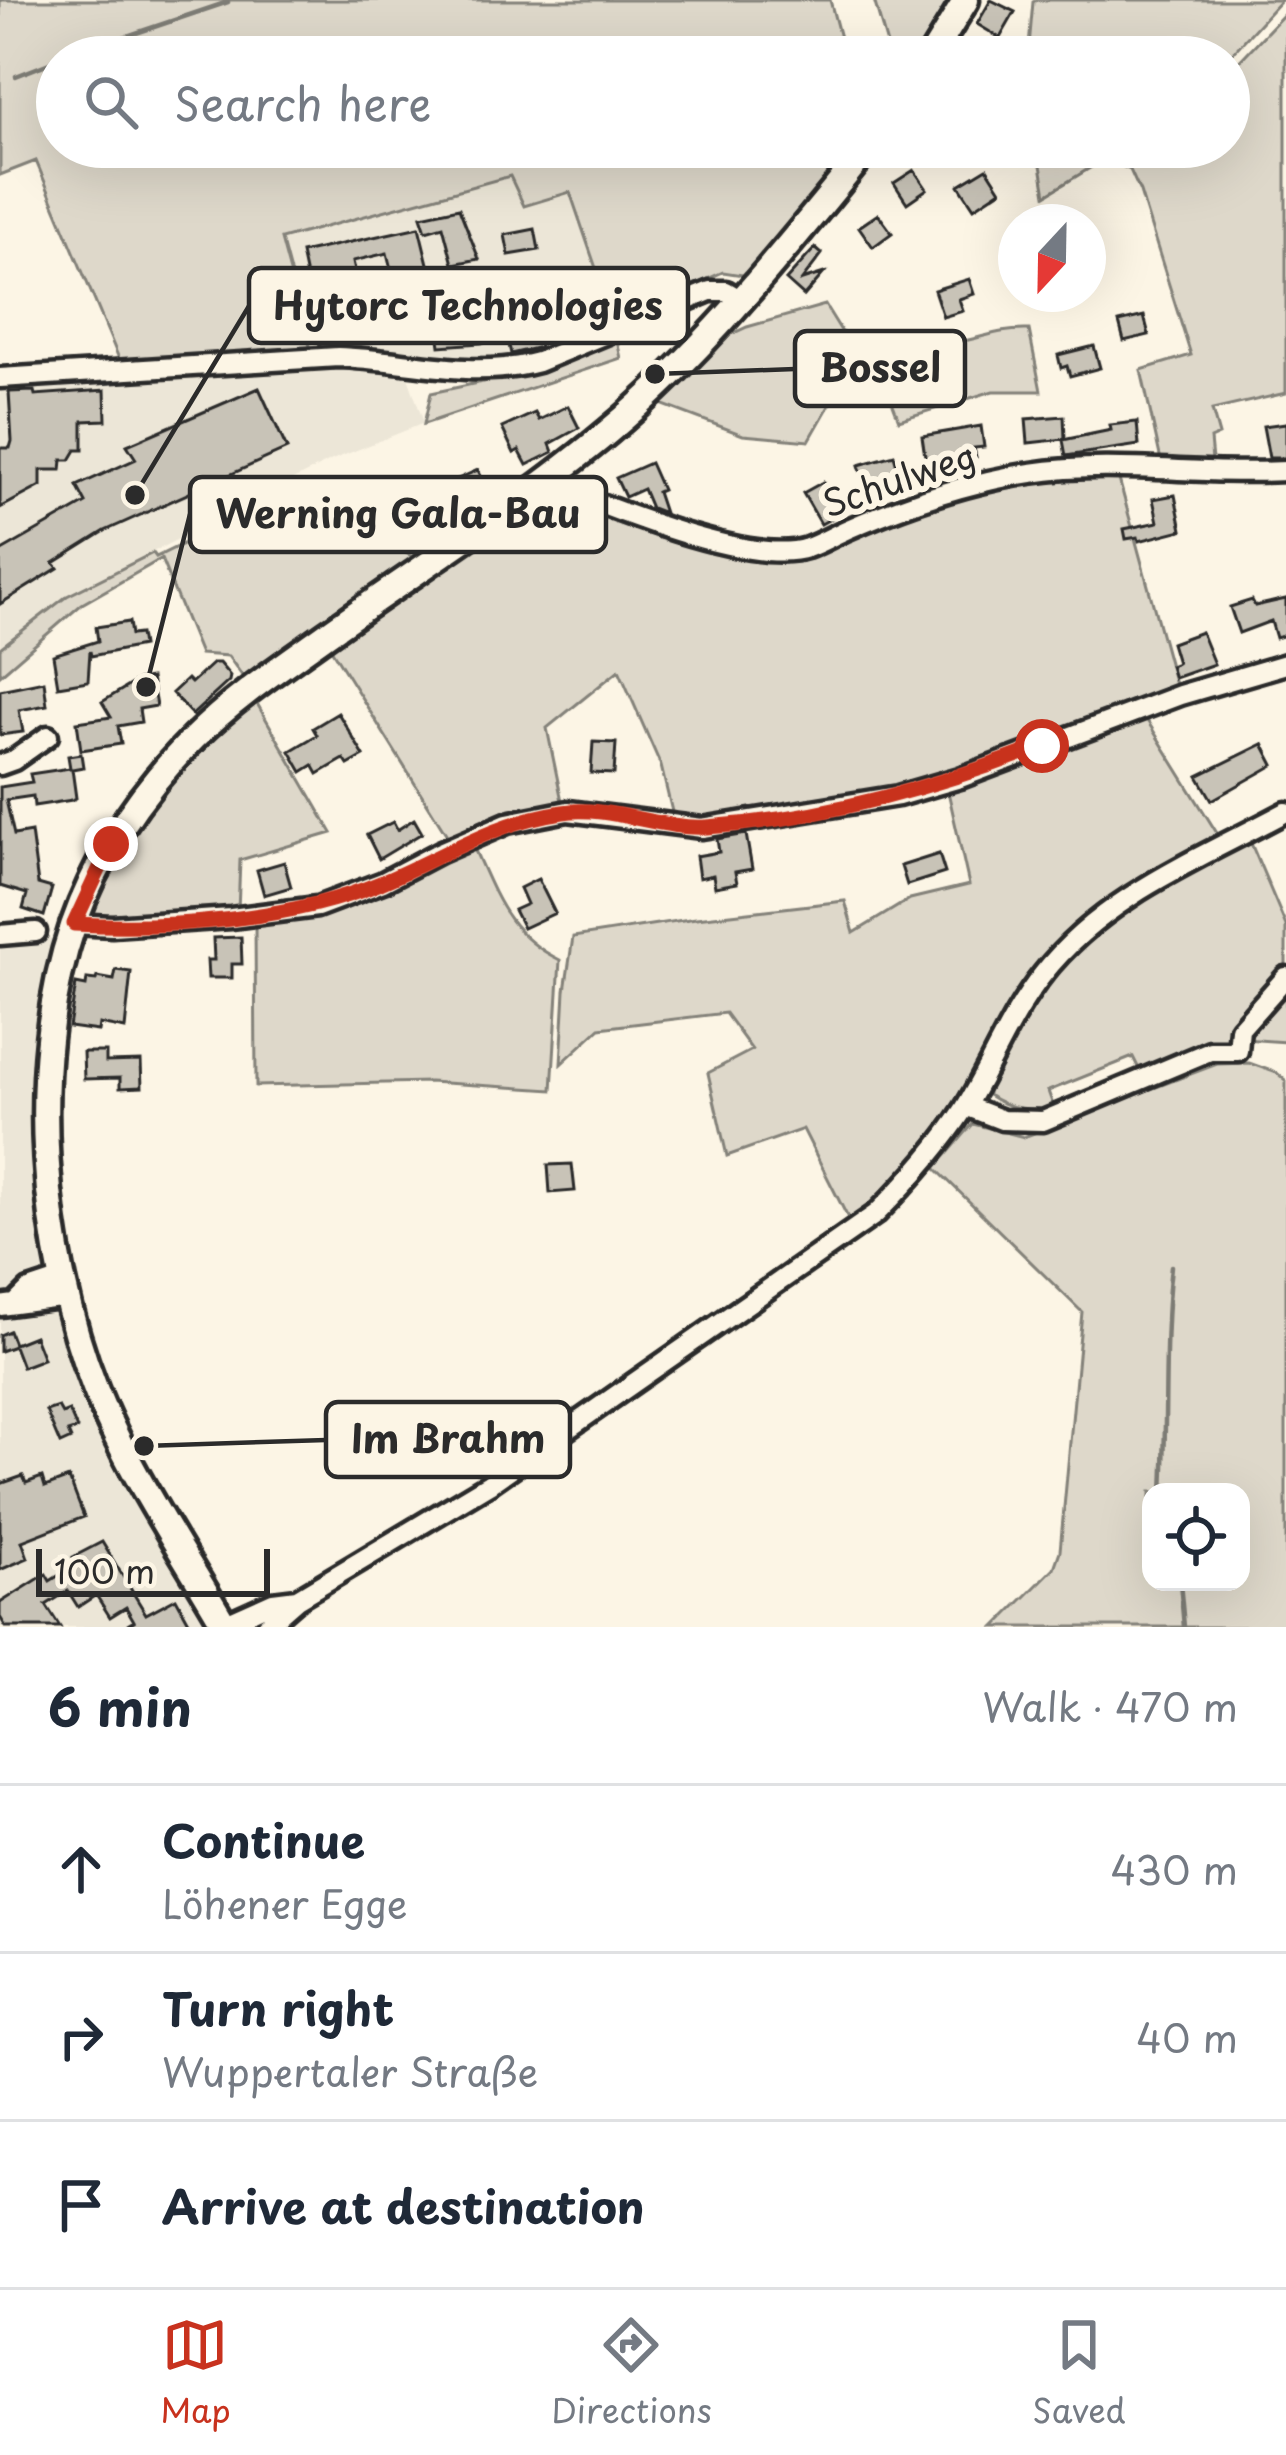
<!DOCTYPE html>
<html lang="en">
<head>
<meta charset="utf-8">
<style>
	:root { --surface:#fff; --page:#f6f6f7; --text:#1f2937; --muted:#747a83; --line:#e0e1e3; --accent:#c8321e }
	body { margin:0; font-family:"Playpen Sans",sans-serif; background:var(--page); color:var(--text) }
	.controls { position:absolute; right:36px; bottom:36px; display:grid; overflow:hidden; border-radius:24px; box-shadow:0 12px 48px #0002 }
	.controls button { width:108px; height:108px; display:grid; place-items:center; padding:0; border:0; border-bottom:3px solid var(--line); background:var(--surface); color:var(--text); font:60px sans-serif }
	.compass { position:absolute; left:998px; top:204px; width:108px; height:108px; border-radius:50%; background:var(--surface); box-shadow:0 12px 48px #0002; rotate:202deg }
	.scale { position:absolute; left:36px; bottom:30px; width:234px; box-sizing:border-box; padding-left:12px; border:6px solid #2b2b2b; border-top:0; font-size:33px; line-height:42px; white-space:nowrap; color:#2b2b2b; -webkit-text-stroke:9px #fcf5e5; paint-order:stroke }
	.stop { position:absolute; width:36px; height:36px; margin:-27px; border:9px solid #c8321e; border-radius:50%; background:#fff }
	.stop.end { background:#c8321e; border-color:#fff; box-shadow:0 3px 12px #0008 }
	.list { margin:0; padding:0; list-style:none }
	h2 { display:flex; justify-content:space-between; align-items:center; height:156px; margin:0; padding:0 48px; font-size:51px }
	h2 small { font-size:39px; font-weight:400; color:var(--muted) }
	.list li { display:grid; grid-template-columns:78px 1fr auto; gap:36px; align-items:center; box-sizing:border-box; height:168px; padding:0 48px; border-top:3px solid var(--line) }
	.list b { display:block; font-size:45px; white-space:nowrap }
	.list p { margin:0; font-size:39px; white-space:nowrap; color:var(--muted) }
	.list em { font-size:39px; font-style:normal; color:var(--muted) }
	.icon { flex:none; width:66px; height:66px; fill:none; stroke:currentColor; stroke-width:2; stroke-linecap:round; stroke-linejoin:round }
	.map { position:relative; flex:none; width:1286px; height:1627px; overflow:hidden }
	.search { position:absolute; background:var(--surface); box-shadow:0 12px 48px #0002; left:36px; right:36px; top:36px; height:132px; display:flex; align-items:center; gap:30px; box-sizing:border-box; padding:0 42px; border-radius:66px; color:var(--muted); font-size:45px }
	.sheet { height:660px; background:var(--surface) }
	nav { display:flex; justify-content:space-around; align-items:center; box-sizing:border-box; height:168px; border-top:3px solid var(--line); background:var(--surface); font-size:33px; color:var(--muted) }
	nav a { display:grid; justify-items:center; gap:6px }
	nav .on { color:var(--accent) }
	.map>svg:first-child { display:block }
	.built { fill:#ece6d7 }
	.green { fill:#ded8ca; stroke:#84827a; stroke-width:3; fill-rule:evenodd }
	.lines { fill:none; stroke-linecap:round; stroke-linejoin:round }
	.stream { stroke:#7d7b74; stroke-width:4.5 }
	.building { fill:#c8c3b7; stroke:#2b2b2b; stroke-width:3; fill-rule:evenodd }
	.minor-casing { stroke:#2b2b2b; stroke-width:27 }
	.major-casing { stroke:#2b2b2b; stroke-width:33 }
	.minor { stroke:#fcf5e5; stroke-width:18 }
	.major { stroke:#fcf5e5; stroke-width:24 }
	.route { stroke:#c8321e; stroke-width:15 }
	.labels { text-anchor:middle; stroke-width:12; stroke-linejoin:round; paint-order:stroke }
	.street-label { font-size:36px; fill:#2b2b2b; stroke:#fcf5e5 }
	.leader { fill:none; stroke:#2b2b2b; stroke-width:4.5 }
	.callout-dot { fill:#2b2b2b; stroke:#fcf5e5; stroke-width:4.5 }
	.callout { fill:#fcf5e5; stroke:#2b2b2b; stroke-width:4.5 }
	.callout-label { font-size:39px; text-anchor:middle; font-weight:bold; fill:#2b2b2b }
</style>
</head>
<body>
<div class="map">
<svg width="1286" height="1627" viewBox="0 0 1286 1627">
	<rect width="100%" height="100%" fill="#fcf5e5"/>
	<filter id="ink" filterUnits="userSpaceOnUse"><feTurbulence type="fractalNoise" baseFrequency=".00833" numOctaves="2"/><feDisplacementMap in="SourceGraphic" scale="24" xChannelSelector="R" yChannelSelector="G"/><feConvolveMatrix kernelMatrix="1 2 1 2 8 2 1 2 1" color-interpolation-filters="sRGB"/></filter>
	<g filter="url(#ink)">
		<!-- built -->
		<path class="built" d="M511 176 570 191 614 321 514 361 311 350 281 239Z
			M403 363 424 423 332 460 67 596 0 648V383Z
			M59 938 44 1212 60 1325 103 1431 213 1627H0V940Z"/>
		<!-- green -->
		<path class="green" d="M0 0H830L845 57H57V147H859L749 276 723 272 614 321 570 192 524 206 510 176 281 239 311 350 120 361 36 161 0 175Z
			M874 0H957L923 57H909L887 45Z
			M1037 0H1281L1229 57H1028L1033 2Z
			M1286 12V393L1212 410 1219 435 1210 439 1213 471 1162 465 1141 370 1191 355 1140 192 1130 170 1119 165 1145 147H1229V72Z
			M1038 147H1124L1046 195Z
			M825 305 856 355C889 346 920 346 953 343 983 339 995 329 1029 330L1041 391H993L899 420 887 388 837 392 809 441 743 435 658 403 719 340 747 327Z
			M615 333 621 358 424 424 431 393 515 375Z
			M1117 472 1177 692 940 780 706 824 674 820 661 766 619 670 547 728 563 806 450 840 328 644 552 490 775 556 1026 477Z
			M264 504 276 511 264 538 348 526 418 559 313 635 305 634 246 681 228 656 200 654 161 559 82 604 0 675V648L67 596 153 553 156 557Z
			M255 700 332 833 240 860 238 912 94 921 88 915C124 827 183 761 255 700Z
			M1143 714 1220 838C1156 874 1087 906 1038 962 1005 999 987 1048 965 1091 936 1144 898 1186 849 1220L803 1129 727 1156 708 1073 752 1050 725 1013 600 1028 561 1064 565 991 573 937 696 918 845 901 854 933 910 899 969 885 947 787Z
			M1250 841 1286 926V1042L1231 1038 1141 1073 1133 1057 1048 1091 1054 1108C1030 1110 1009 1110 988 1095V1085C1019 1025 1053 959 1109 918 1152 887 1203 866 1250 841Z
			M472 844C495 894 507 935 560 960L552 1090 429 1082 256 1086 255 921Z
			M1249 1063 1277 1073 1286 1081V1627H995L1054 1568 1060 1551 1082 1312 935 1168 973 1124 1024 1137 1217 1064ZM1151 1492H1241V1582H1151Z"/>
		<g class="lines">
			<!-- stream -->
			<path class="stream" d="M65 57 228 2
				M16 76 57 60
				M1163 1492C1167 1417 1163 1341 1171 1266
				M1180 1582 1184 1627"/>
		</g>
		<!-- building -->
		<path class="building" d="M991 0 1015 12 1000 38 977 24Z
			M987 168 1001 190 974 208 959 185Z
			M914 170 927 189 907 203 894 183Z
			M459 208 479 259 453 264 443 226 426 231 421 216Z
			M878 214 892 233 873 247 859 227Z
			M419 227 440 313 320 343 301 253ZM387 253 393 277 358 284 353 261Z
			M535 229 539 250 509 255 505 235Z
			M815 248 822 254 802 280 824 273 804 296 786 280Z
			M552 274 558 309H550L552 318 538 320 540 347 511 354 508 341 440 346 438 331 505 324 502 303 522 299 519 279Z
			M969 279 974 294 959 299 963 311 943 317 934 290Z
			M1144 316 1149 335 1124 341 1119 322Z
			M1094 346 1100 368 1070 376 1067 366 1061 368 1058 355Z
			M259 388 287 449 105 531 54 563 58 568 0 604V552L86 503 77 486 136 459 127 445Z
			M105 390 106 420 83 421V450H76L70 460H62L61 470H41V486L0 508V448H10L12 441 9 392 34 391 35 395Z
			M568 406 579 428 550 444 553 452 527 465 519 450 514 453 502 428 535 413 539 420Z
			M1064 416 1065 439 1028 443 1026 419Z
			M1137 422 1139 445 1066 456 1063 440 1111 430 1110 425Z
			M1286 423V458H1269L1263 426Z
			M981 426 984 447 974 448 976 457 926 463 922 436Z
			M894 455 902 482 867 492 859 465Z
			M650 463 662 490 657 492 664 513 651 508 643 489 625 497 616 478Z
			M478 470 489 493 460 506 449 483Z
			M823 482 841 513 821 524 803 493Z
			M1175 495 1182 530 1139 541 1138 537 1126 539 1124 529 1158 522 1153 499Z
			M1286 599V635L1276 638 1271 621 1239 633 1230 607 1252 600 1255 606Z
			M129 622 131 635 140 634 142 646 91 656 90 651 88 681 58 686 53 655 98 641 96 627Z
			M1201 632 1214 664 1174 678 1170 666 1177 663 1171 643Z
			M213 663H219L230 676 229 681 192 715 172 693 187 679 191 683Z
			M151 678 156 706 139 709 141 722 118 726 121 744 81 750 77 722 111 717 102 702 138 680Z
			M44 681 47 705 19 710 23 732 0 735V690Z
			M338 713 364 756 348 765 344 759 318 774 313 765 302 772 290 751 317 735 313 728Z
			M593 742 616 743 614 774 591 773Z
			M1263 744 1274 765 1212 800 1198 776Z
			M81 754 83 767 72 769 76 798 72 800 34 806 33 796 6 800 14 835 31 832 38 884 52 888 44 916 23 909 27 894 0 886V787L32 782 30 774 70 768 68 756Z
			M414 819 422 833 379 859 367 835 393 822 397 830Z
			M746 834 752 869 735 872 737 883 715 887 713 875 699 878 696 856 719 852 717 839Z
			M939 854 945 873 907 885 901 866Z
			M284 862 291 887 264 895 257 870Z
			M538 879 555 913 523 928 514 910 527 904 520 888Z
			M241 937 242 964H232V978H208L207 960H214L213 938Z
			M116 970 131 972 125 1029 99 1024 98 1031 69 1027 76 984 86 986 87 979 96 980 97 977 114 980Z
			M83 1052H106V1062L141 1061 142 1087 120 1088V1078L84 1079Z
			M572 1164 575 1191 550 1193 548 1165Z
			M9 1331 14 1344 34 1336 43 1359 22 1367 14 1346 0 1351V1335Z
			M58 1407 62 1414 69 1411 77 1429 68 1432 71 1439 60 1444 46 1411Z
			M23 1476 26 1483 42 1477 45 1487 69 1478 84 1517 22 1541 28 1558 0 1570V1484Z
			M102 1542 146 1614 176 1598 192 1627H124L134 1621 126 1607 110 1617 96 1595 78 1607 68 1591 46 1605 60 1627H6L0 1617V1603L46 1574 50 1581 77 1564 73 1557Z"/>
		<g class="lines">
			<!-- minor casing -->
			<g class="minor-casing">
				<path id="minor" d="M0 378 338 357C405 359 472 380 538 362L710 291H726L743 301
					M544 482C603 505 748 567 807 548 821 543 834 535 848 529 905 504 969 482 1031 473 1116 460 1201 476 1286 471
					M0 765 14 760 48 736
					M74 924 112 926 231 918 317 907 383 882 440 852 507 823 568 811 702 828 898 796 960 778 1180 695 1286 664
					M0 935 36 932
					M966 1106 1002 1120 1043 1121 1210 1051H1238L1240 1029 1286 977
					M18 1301 29 1290 62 1279
					M0 1306 67 1297
					M224 1624 273 1602 297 1599
					M265 1627 297 1599 489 1484 876 1214C909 1181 939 1148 964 1109 992 1064 1010 1015 1043 974 1104 896 1201 858 1286 812"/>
			</g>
			<!-- major casing -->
			<g class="major-casing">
				<path id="major" d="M931 57 966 0
					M226 1627C183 1552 126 1469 95 1388 42 1255 26 1064 73 926 98 855 141 791 194 738 234 698 281 667 327 634 421 567 521 505 609 431 709 347 787 247 869 147"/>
			</g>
			<!-- minor -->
			<use href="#minor" class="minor"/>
			<!-- major -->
			<use href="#major" class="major"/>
		</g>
	</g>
	<g class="lines" filter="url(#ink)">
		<!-- route -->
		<path class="route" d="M111 844 74 924C168 929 291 920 378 884 442 858 492 822 563 812 610 805 660 830 707 827 823 819 934 788 1042 746"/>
	</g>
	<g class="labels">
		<!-- street labels -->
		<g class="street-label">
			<text transform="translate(899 480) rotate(-19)" y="13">Schulweg</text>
		</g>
	</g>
	<!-- callouts -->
	<path class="leader" d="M135 495L249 306M655 374L795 369M146 687L190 514M144 1446L326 1440"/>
	<g class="callout-dot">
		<circle cx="135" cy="495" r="12"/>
		<circle cx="655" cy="374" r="12"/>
		<circle cx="146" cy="687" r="12"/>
		<circle cx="144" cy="1446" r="12"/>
	</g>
	<g class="callout">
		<rect x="249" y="268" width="439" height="75" rx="12"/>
		<rect x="795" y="331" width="170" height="75" rx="12"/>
		<rect x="190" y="477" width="416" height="75" rx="12"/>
		<rect x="326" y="1402" width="244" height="75" rx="12"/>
	</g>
	<g class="callout-label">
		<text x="468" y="320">Hytorc Technologies</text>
		<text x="880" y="382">Bossel</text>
		<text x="398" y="528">Werning Gala-Bau</text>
		<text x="448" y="1453">Im Brahm</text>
	</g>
</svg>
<div class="controls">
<button><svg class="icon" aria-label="locate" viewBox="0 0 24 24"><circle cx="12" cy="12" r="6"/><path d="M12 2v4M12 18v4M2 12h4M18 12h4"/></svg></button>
</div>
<svg class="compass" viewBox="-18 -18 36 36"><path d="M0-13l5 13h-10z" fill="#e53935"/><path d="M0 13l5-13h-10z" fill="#747a83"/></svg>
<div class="scale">100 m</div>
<div class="stop" style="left:1042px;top:746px"></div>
<div class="stop end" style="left:111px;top:844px"></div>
<div class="search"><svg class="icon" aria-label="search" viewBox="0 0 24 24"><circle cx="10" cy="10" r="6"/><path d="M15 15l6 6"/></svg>Search here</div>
</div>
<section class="sheet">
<h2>6 min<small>Walk · 470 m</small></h2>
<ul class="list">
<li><svg class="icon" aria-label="ahead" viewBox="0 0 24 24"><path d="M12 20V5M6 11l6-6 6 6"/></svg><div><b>Continue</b><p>Löhener Egge</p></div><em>430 m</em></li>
<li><svg class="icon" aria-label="right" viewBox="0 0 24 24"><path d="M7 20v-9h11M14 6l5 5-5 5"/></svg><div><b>Turn right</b><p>Wuppertaler Straße</p></div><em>40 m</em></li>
<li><svg class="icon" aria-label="arrive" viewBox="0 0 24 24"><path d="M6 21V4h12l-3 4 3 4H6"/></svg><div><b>Arrive at destination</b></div></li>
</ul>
</section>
<nav>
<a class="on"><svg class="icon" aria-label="map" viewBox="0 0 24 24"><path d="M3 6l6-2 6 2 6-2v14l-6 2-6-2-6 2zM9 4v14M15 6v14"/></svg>Map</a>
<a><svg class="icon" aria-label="directions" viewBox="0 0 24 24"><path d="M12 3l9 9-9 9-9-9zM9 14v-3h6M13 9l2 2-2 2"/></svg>Directions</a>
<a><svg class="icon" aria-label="saved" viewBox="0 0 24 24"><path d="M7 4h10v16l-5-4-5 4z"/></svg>Saved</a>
</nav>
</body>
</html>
